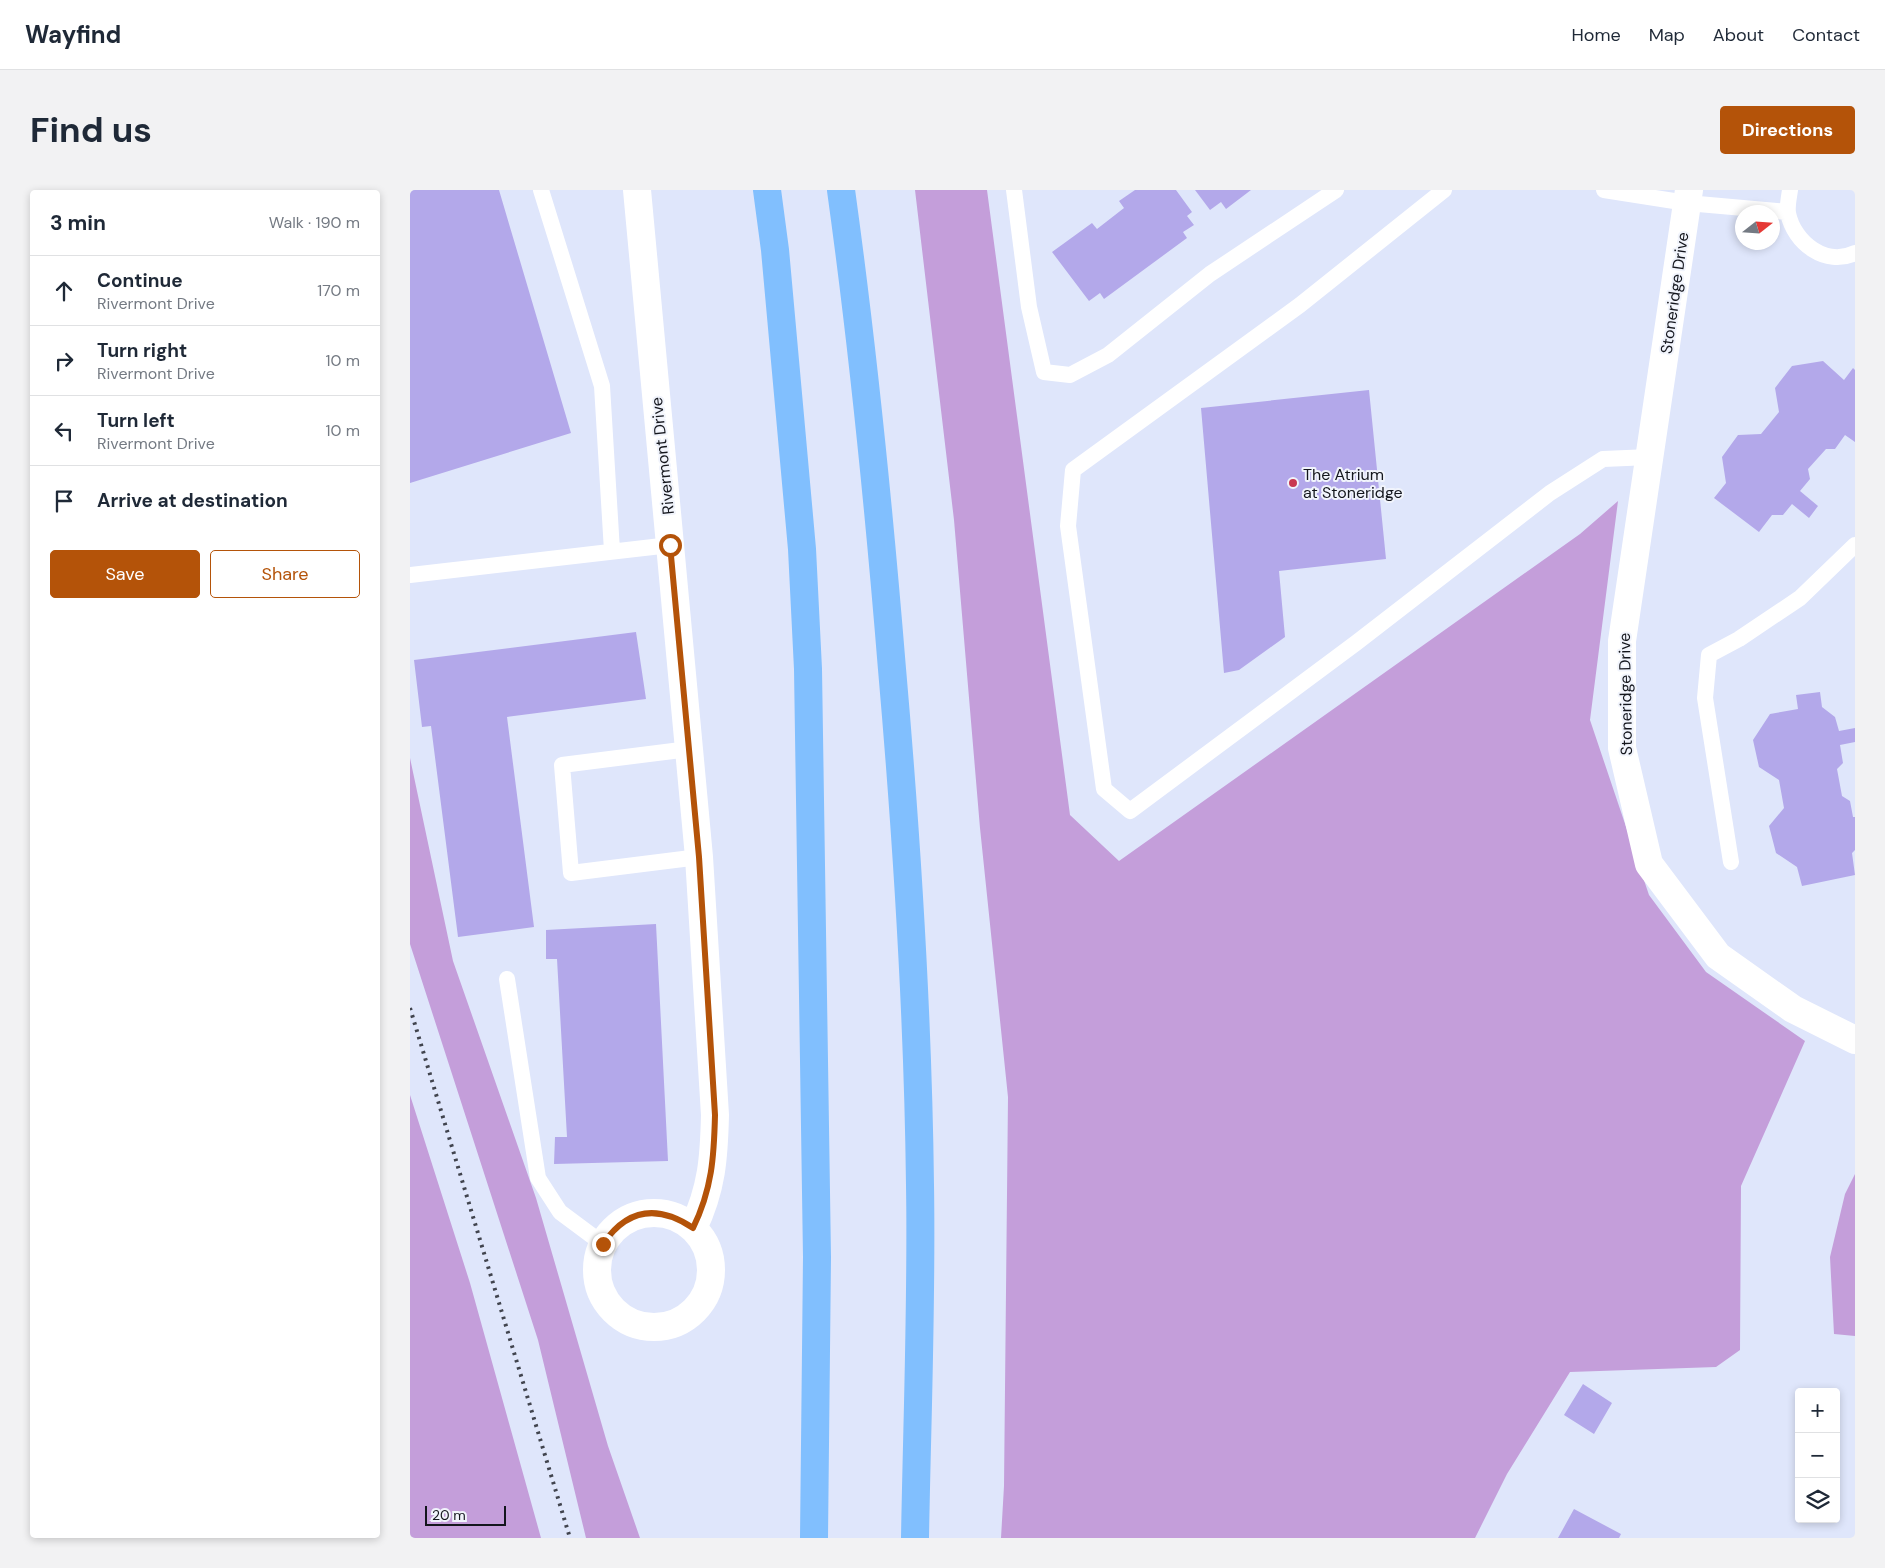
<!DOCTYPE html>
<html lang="en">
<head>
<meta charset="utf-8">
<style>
	:root { --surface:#fff; --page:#f2f2f3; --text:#1f2937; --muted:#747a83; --line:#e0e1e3; --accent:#b45309 }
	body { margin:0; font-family:"DM Sans",sans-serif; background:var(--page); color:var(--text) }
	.controls { position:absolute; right:15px; bottom:15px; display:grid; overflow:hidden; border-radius:5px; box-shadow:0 2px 8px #0003 }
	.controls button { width:45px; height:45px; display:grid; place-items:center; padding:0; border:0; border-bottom:1px solid var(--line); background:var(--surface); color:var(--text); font:25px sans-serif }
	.compass { position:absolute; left:1325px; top:15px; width:45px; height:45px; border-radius:50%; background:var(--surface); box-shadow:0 2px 8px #0003; rotate:73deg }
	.scale { position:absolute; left:15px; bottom:12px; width:81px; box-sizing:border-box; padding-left:5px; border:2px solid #14161d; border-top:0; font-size:14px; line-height:18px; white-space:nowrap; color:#14161d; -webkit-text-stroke:4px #f1f4fc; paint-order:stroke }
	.stop { position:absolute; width:15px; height:15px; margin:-11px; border:4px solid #b45309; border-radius:50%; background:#fff }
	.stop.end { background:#b45309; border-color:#fff; box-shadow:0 1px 5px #0008 }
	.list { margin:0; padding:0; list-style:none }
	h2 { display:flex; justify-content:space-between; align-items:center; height:65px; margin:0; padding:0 20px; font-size:21px }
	h2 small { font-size:16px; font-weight:400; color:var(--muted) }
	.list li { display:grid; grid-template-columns:32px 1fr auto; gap:15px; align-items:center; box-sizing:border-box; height:70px; padding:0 20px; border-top:1px solid var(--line) }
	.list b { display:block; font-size:19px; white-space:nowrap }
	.list p { margin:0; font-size:16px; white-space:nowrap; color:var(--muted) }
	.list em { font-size:16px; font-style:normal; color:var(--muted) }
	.actions { display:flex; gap:10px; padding:15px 20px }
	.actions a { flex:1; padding:11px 0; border:1px solid var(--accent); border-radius:5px; text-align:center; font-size:18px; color:var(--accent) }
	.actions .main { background:var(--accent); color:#fff }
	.icon { flex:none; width:28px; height:28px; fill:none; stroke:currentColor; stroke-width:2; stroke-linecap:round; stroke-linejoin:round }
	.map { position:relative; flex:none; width:1445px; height:1348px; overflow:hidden; border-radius:5px }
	header { display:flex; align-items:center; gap:30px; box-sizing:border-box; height:70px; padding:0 25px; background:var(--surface); border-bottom:1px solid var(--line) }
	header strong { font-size:24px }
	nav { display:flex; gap:28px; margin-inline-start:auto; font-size:18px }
	.intro { display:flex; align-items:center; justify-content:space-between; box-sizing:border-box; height:120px; padding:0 30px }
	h1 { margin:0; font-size:35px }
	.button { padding:12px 22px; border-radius:5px; background:var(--accent); color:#fff; font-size:18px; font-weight:700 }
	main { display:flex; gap:30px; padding:0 30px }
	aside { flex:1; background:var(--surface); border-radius:5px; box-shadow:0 2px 8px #0003 }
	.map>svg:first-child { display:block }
	.forest { fill:#c49eda }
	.building { fill:#b3a8ea }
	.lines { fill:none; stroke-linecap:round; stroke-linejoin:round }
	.lane { stroke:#fff; stroke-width:16 }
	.street { stroke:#fff; stroke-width:28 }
	.secondary { stroke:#fff; stroke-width:28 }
	.highway { stroke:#81bffe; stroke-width:28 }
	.rail { stroke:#41444e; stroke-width:4; stroke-dasharray:2.5 5; stroke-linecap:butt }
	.route { stroke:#b45309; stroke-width:6 }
	.poi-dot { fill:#c83751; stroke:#f1f4fc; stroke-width:2 }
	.labels { text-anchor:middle; stroke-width:4; stroke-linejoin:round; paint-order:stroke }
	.street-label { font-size:16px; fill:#14161d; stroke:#f1f4fc }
	.poi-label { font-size:16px; fill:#14161d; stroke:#f1f4fc; text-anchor:start }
</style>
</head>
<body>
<header>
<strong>Wayfind</strong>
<nav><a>Home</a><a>Map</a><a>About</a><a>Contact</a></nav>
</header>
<div class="intro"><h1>Find us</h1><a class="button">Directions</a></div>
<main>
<aside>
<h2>3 min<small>Walk · 190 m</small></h2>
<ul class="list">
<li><svg class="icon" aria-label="ahead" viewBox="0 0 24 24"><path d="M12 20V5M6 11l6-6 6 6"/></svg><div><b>Continue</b><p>Rivermont Drive</p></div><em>170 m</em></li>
<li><svg class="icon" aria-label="right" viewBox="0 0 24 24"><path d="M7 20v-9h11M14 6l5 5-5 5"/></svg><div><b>Turn right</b><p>Rivermont Drive</p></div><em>10 m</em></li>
<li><svg class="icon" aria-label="left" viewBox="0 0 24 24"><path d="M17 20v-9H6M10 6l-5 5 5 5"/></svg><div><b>Turn left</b><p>Rivermont Drive</p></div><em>10 m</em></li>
<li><svg class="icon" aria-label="arrive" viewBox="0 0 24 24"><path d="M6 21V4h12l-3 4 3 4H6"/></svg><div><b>Arrive at destination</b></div></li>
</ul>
<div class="actions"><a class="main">Save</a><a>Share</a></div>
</aside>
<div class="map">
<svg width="1445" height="1348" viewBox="0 0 1445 1348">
	<rect width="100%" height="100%" fill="#dfe6fb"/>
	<!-- forest -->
	<path class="forest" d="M505 0H577L660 625 709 671 1170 344 1208 311 1180 530 1239 705 1296 782 1395 851 1331 996 1330 1160 1306 1177 1160 1182 1097 1284 1065 1348H591L594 1296 598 907 570 638 544 330Z
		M0 568 43 771 126 1008 198 1256 230 1348H176L128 1150 0 754Z
		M0 905 60 1093 131 1348H0Z
		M1445 984V1146L1424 1144 1420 1067 1435 1004Z"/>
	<!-- building -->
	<path class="building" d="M0 0H89L161 243 0 293Z
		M725 0H766L782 22 777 26 784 35 773 42 777 48 694 109 690 103 679 111 642 62 682 33 687 39 714 18 709 11Z
		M785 0H841L816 19 811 12 800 20Z
		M1413 171 1434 190 1443 178 1445 180V252L1435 245 1425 259H1416L1398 279 1400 289 1390 301 1408 316 1399 328 1382 314 1373 325H1362L1349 342 1304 308 1316 293 1312 267 1328 245 1351 244 1369 222 1365 198 1382 176Z
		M959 200 976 369 869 381 875 447 829 480 814 483 791 218Z
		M226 442 236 509 97 527 124 737 48 747 21 536 12 537 4 470Z
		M1410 502 1412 517 1425 527 1429 541 1445 538V552L1430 555 1433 573 1427 579 1432 606 1440 611 1443 627H1445V660L1442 663 1445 685 1392 696 1387 677 1366 663 1359 636 1374 618 1369 590 1349 577 1343 550 1360 524 1388 519 1386 505Z
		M246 734 258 971 144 974 145 947H157L147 769H136V740Z
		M1173 1194 1202 1213 1184 1244 1154 1225Z
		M1164 1319 1211 1344 1209 1348H1148Z"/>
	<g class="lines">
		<!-- lane -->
		<path class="lane" d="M131 0 192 196 202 361
			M604 0 619 117 634 182 660 185 698 165 800 84 926 0
			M1034 0 890 115 663 280 658 336 694 599 720 621 946 453 1140 303 1193 269 1240 267
			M1194 0 1277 13 1378 22
			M1380 0C1379 7 1377 16 1378 23 1384 53 1416 77 1445 63
			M0 385 260 355
			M279 559 152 575 161 683 289 667
			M1321 672 1295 508 1299 465 1329 449 1390 408 1445 355
			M97 789 128 988 150 1022 193 1054"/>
		<!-- street -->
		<path class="street" d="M227 0 289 667 305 925C304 967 302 999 283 1038
			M187 1080a57 57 0 1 1 114 0a57 57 0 1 1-114 0Z"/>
		<!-- secondary -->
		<path class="secondary" d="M1279 0 1212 451V558L1239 674 1308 766 1383 819 1445 850"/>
		<!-- highway -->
		<path class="highway" d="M357 0 365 60 392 359 398 479 407 1067 404 1348
			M431 0C453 159 469 319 482 479 497 651 508 823 510 995 512 1112 507 1230 505 1348"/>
		<!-- rail -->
		<path class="rail" d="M0 818 160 1348"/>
	</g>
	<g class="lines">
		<!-- route -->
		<path class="route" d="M193 1054C217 1019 247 1014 283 1038 302 999 304 967 305 925L289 667 260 355"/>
	</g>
	<!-- markers -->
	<circle class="poi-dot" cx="883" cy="293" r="5"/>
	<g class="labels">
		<!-- street labels -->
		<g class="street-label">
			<text transform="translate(1264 103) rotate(-82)" y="6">Stoneridge Drive</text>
			<text transform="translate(252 266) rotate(-96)" y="6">Rivermont Drive</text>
			<text transform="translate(1215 504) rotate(-91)" y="6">Stoneridge Drive</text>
		</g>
		<!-- poi labels -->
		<g class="poi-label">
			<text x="893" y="290">The Atrium<tspan x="893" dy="18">at Stoneridge</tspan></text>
		</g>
	</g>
</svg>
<div class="controls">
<button>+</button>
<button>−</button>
<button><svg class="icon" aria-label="layers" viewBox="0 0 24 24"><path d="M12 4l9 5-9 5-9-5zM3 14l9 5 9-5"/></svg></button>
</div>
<svg class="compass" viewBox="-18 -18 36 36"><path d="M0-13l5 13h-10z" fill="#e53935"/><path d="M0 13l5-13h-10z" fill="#747a83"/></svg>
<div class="scale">20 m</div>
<div class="stop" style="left:260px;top:355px"></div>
<div class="stop end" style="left:193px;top:1054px"></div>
</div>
</main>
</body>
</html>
